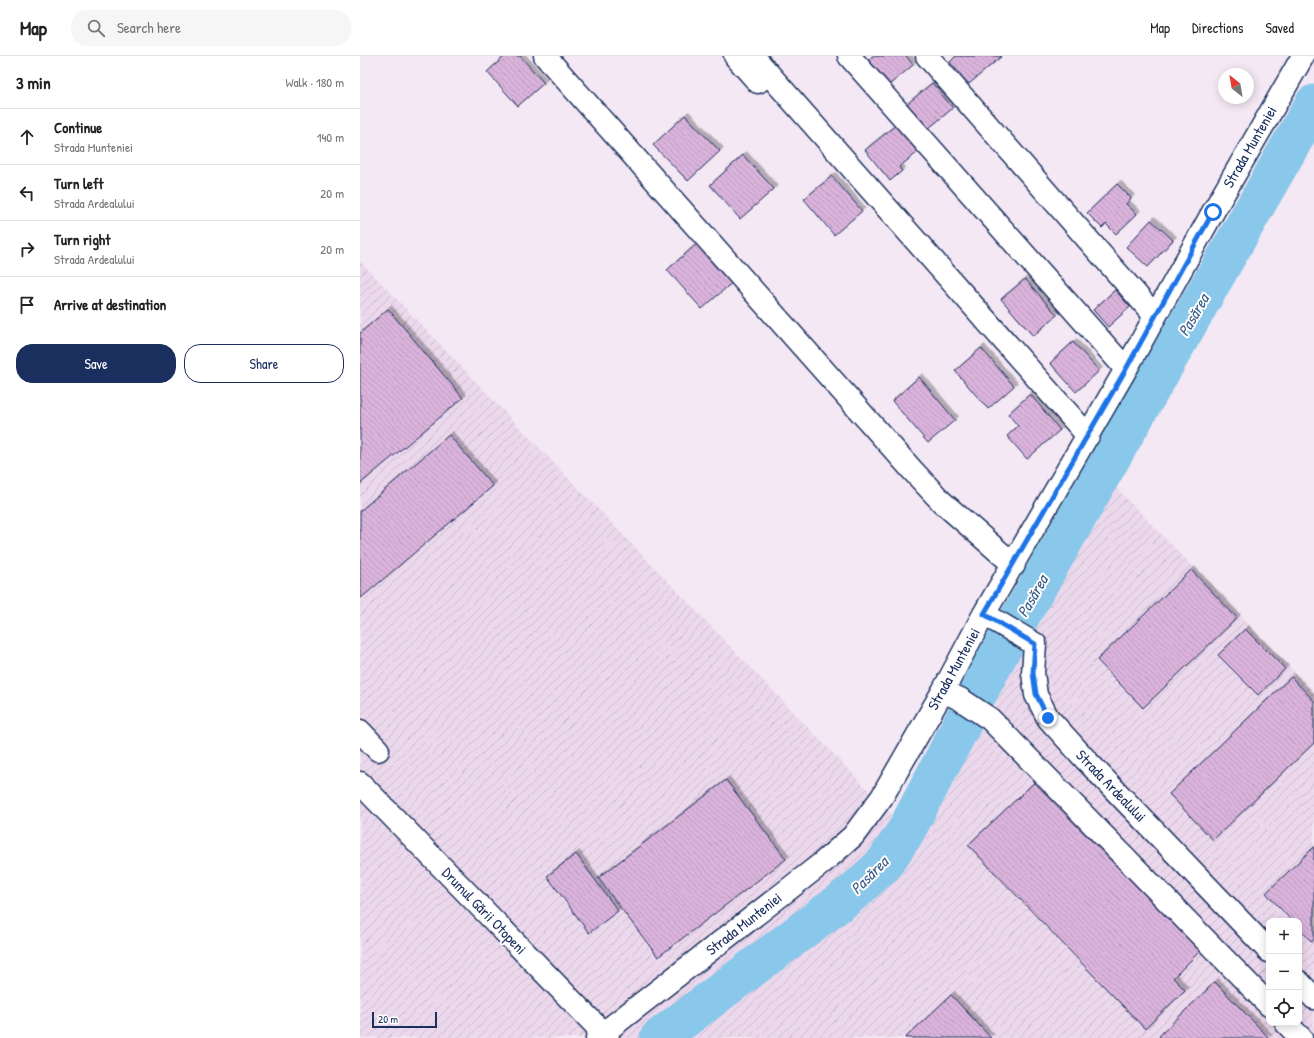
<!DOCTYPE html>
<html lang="en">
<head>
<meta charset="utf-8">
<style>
	:root { --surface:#fff; --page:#f6f6f6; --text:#222; --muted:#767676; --line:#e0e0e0; --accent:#1b2f5e }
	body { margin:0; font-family:"Patrick Hand",sans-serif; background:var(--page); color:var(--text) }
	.controls { position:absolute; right:12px; bottom:12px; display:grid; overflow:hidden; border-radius:8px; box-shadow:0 2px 10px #0003 }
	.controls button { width:36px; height:36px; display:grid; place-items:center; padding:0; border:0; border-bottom:1px solid var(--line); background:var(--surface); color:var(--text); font:20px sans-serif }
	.compass { position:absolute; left:858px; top:12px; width:36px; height:36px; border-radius:50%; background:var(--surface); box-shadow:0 2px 10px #0003; rotate:329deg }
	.scale { position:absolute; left:12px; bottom:10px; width:65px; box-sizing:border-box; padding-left:4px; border:2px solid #1b2f5e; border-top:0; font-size:11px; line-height:14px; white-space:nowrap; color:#1b2f5e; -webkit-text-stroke:3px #fff; paint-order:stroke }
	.stop { position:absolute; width:12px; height:12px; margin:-9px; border:3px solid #1a73e8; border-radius:50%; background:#fff }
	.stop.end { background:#1a73e8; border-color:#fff; box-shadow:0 1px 4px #0008 }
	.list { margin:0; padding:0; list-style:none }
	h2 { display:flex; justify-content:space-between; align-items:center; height:52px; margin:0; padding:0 16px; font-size:17px }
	h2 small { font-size:13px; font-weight:400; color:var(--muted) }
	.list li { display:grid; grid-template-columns:26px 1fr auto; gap:12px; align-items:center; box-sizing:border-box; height:56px; padding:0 16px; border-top:1px solid var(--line) }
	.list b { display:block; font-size:15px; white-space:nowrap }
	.list p { margin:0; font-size:13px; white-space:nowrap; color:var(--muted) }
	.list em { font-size:13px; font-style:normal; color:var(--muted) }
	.actions { display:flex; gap:8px; padding:12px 16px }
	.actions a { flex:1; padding:9px 0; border:1px solid var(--accent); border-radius:16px; text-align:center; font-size:14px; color:var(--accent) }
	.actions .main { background:var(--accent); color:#fff }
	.icon { flex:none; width:22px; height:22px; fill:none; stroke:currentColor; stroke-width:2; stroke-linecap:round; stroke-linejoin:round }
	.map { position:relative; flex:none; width:954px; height:982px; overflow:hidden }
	header { display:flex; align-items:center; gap:24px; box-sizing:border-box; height:56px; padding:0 20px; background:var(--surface); border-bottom:1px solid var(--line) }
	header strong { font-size:19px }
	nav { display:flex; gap:22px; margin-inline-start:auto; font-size:14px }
	.search { width:280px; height:36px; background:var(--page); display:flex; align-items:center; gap:10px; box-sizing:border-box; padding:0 14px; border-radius:16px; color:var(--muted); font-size:15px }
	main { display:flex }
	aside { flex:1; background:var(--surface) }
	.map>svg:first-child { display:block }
	.industrial { fill:url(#industrial-furrows); fill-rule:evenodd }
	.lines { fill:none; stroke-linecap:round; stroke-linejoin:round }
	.river { stroke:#89c8ea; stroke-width:39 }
	.building { fill:url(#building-back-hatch); stroke:#1b2f5e; filter:url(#shadow) }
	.minor-casing { stroke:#1b2f5e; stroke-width:25 }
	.major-casing { stroke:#1b2f5e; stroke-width:25 }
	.minor { stroke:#fff; stroke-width:22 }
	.major { stroke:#fff; stroke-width:22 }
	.route { stroke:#1a73e8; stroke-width:5 }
	.labels { text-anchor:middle; stroke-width:4; stroke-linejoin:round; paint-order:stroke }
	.street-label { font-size:15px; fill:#1b2f5e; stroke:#fff }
	.water-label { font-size:16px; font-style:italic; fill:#3c5d88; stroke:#fff }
</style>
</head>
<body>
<header>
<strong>Map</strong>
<div class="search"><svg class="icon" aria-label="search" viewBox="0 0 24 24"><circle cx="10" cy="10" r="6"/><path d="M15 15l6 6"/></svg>Search here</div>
<nav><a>Map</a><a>Directions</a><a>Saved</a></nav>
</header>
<main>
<aside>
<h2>3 min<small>Walk · 180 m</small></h2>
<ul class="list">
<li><svg class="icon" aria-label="ahead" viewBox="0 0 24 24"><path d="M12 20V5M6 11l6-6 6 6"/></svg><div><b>Continue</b><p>Strada Munteniei</p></div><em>140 m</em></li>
<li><svg class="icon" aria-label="left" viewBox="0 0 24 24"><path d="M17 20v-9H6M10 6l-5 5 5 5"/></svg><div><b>Turn left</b><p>Strada Ardealului</p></div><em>20 m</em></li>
<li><svg class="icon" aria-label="right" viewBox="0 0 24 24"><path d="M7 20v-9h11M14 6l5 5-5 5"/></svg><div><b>Turn right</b><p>Strada Ardealului</p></div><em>20 m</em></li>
<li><svg class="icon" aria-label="arrive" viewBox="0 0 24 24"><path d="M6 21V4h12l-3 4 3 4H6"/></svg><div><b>Arrive at destination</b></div></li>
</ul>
<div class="actions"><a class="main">Save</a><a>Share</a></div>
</aside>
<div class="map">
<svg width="954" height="982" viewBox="0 0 954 982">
	<defs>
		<pattern id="industrial-furrows" width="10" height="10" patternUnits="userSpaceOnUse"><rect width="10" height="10" fill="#ecd8ec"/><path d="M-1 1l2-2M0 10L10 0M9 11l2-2" fill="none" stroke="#cabacd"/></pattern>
		<pattern id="building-back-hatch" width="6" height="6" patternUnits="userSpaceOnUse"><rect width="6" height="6" fill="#dab3db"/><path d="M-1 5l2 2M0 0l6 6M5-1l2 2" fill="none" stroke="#ba9abe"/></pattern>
		<filter id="shadow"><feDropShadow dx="3.5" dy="-3.5" stdDeviation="0" flood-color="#0004"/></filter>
	</defs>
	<rect width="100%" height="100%" fill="#f4e8f4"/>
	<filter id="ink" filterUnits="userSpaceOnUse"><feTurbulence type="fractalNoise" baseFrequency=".025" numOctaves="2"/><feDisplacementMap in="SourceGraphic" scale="8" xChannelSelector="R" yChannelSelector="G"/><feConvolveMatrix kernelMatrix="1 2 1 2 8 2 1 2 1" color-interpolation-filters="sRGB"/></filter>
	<g filter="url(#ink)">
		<!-- industrial -->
		<path class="industrial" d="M0 205 534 761 591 648 731 406 954 636V982H0ZM909 865H939V967H909Z"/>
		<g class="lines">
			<!-- river -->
			<path class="river" d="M299 982 495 835 524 808 546 775 636 603 954 48"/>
		</g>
		<!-- building -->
		<path class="building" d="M145 0H160L184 27 158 50 127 16Z
			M513 0H546L553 9 528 30 507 5Z
			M596 0H642L609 28 590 6Z
			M572 27 593 52 568 73 547 48Z
			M325 59 360 95 328 125 293 89Z
			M536 69 558 96 539 111 542 115 530 125 505 94Z
			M383 99 414 133 380 163 350 129Z
			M472 120 502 155 474 179 444 143Z
			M757 128 771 142 766 148 777 158 756 178 746 168 742 172 727 157Z
			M791 164 813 184 788 211 766 191Z
			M340 185 375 224 342 253 307 214Z
			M665 223 697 259 673 280 641 243Z
			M755 234 770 251 748 271 733 254Z
			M28 253 103 342 0 428V277Z
			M713 286 739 315 716 336 690 307Z
			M621 292 654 330 628 353 595 315Z
			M559 321 595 364 568 387 532 345Z
			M670 338 700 374 667 403 647 380 658 370 648 358Z
			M89 379 133 430 0 543V455Z
			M831 514 877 562 783 652 737 604Z
			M885 573 925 613 898 639 858 599Z
			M931 621 954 645V687L853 784 809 738Z
			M678 723 842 893 813 922 825 934 785 973 608 789Z
			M366 724 426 803 298 901 238 822Z
			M954 791V883L952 886 939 872V865H932L906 837Z
			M216 798 258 855 229 877 187 820Z
			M855 926 909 982H801L799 980Z
			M591 939 631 982H545Z"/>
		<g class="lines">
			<!-- minor casing -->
			<g class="minor-casing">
				<path id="minor" d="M185 0 553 415 582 446 654 509
					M375 0 398 26
					M393 0 728 380
					M489 0 766 313
					M567 0 795 260
					M624 558 675 588 673 617 676 639 688 662 726 704 909 895
					M583 635 600 643 630 663 909 949
					M0 675 18 694
					M939 926 954 942
					M926 967 941 982
					M237 982 461 808 493 780 522 741 583 635 624 558 766 313 853 156 943 0"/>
			</g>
			<!-- major casing -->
			<g class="major-casing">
				<path id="major" d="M0 727 248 982"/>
			</g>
			<!-- minor -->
			<use href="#minor" class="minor"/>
			<!-- major -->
			<use href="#major" class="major"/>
		</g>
	</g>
	<g class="lines" filter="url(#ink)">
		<!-- route -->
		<path class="route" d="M688 662 676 638 673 617 675 588 624 558 766 313 853 156"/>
	</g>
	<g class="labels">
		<!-- street labels -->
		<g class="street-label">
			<text transform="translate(890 91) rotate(-60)" y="5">Strada Munteniei</text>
			<text transform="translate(594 613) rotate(-61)" y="5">Strada Munteniei</text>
			<text transform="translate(751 730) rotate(46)" y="5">Strada Ardealului</text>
			<text transform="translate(124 855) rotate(46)" y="5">Drumul Gării Otopeni</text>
			<text transform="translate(384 868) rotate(-38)" y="5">Strada Munteniei</text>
		</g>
		<!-- water labels -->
		<g class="water-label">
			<text transform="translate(833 259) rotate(-60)" y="6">Pasărea</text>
			<text transform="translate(672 540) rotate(-60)" y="6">Pasărea</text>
			<text transform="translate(509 819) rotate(-45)" y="6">Pasărea</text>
		</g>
	</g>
</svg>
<div class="controls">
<button>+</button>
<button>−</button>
<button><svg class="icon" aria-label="locate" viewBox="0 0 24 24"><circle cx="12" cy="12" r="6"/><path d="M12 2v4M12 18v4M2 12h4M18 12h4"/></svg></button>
</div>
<svg class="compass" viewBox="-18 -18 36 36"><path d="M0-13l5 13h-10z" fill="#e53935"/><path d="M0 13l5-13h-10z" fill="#767676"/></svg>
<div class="scale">20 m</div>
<div class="stop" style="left:853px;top:156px"></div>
<div class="stop end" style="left:688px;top:662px"></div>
</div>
</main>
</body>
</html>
